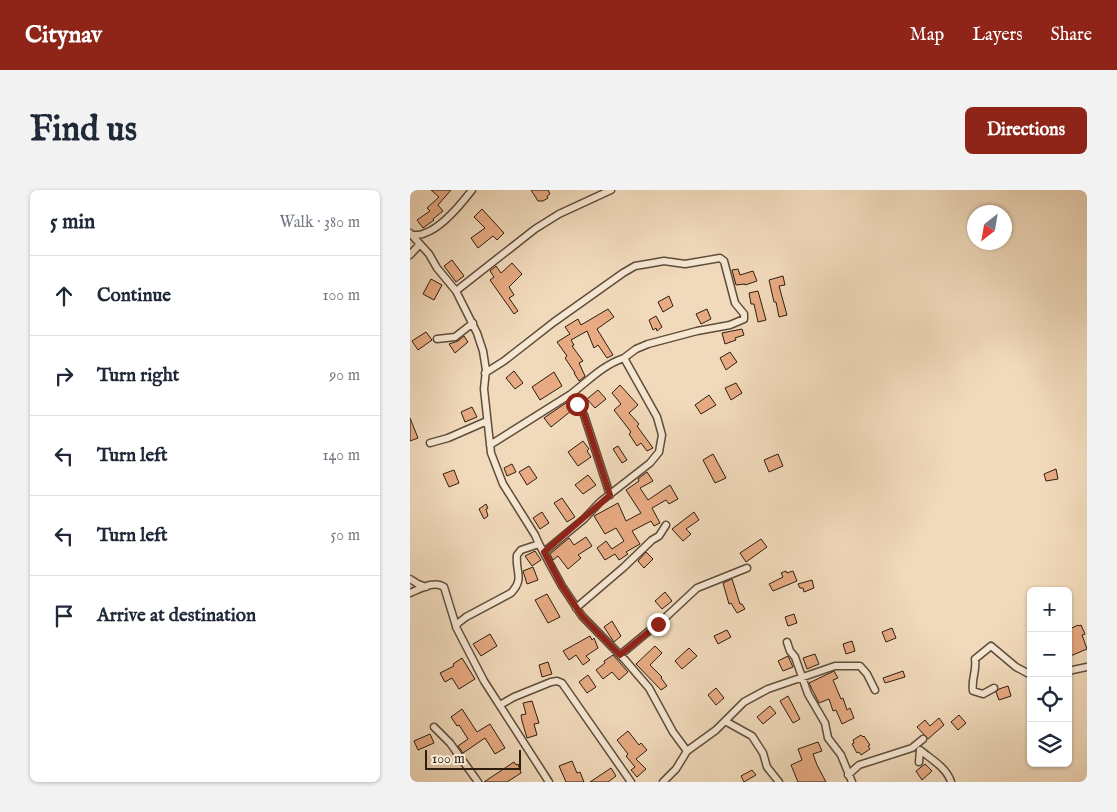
<!DOCTYPE html>
<html lang="en">
<head>
<meta charset="utf-8">
<style>
	:root { --surface:#fff; --page:#f2f2f3; --text:#1f2937; --muted:#747a83; --line:#e0e1e3; --accent:#8f2418 }
	body { margin:0; font-family:"IM FELL English",serif; background:var(--page); color:var(--text) }
	.controls { position:absolute; right:15px; bottom:15px; display:grid; overflow:hidden; border-radius:8px; box-shadow:0 1px 4px #0004 }
	.controls button { width:45px; height:45px; display:grid; place-items:center; padding:0; border:0; border-bottom:1px solid var(--line); background:var(--surface); color:var(--text); font:25px sans-serif }
	.compass { position:absolute; left:557px; top:15px; width:45px; height:45px; border-radius:50%; background:var(--surface); box-shadow:0 1px 4px #0004; rotate:211deg }
	.scale { position:absolute; left:15px; bottom:12px; width:96px; box-sizing:border-box; padding-left:5px; border:2px solid #2d1e10; border-top:0; font-size:14px; line-height:18px; white-space:nowrap; color:#2d1e10; -webkit-text-stroke:4px #f6e7d3; paint-order:stroke }
	.stop { position:absolute; width:15px; height:15px; margin:-11px; border:4px solid #8f2418; border-radius:50%; background:#fff }
	.stop.end { background:#8f2418; border-color:#fff; box-shadow:0 1px 5px #0008 }
	.list { margin:0; padding:0; list-style:none }
	h2 { display:flex; justify-content:space-between; align-items:center; height:65px; margin:0; padding:0 20px; font-size:21px }
	h2 small { font-size:16px; font-weight:400; color:var(--muted) }
	.list li { display:grid; grid-template-columns:32px 1fr auto; gap:15px; align-items:center; box-sizing:border-box; height:80px; padding:0 20px; border-top:1px solid var(--line) }
	.list b { display:block; font-size:19px; white-space:nowrap }
	.list em { font-size:16px; font-style:normal; color:var(--muted) }
	.icon { flex:none; width:28px; height:28px; fill:none; stroke:currentColor; stroke-width:2; stroke-linecap:round; stroke-linejoin:round }
	.map { position:relative; flex:none; width:677px; height:592px; overflow:hidden; border-radius:8px }
	header { display:flex; align-items:center; gap:30px; box-sizing:border-box; height:70px; padding:0 25px; background:var(--accent); color:#fff }
	header strong { font-size:24px }
	nav { display:flex; gap:28px; margin-inline-start:auto; font-size:18px }
	.intro { display:flex; align-items:center; justify-content:space-between; box-sizing:border-box; height:120px; padding:0 30px }
	h1 { margin:0; font-size:35px }
	.button { padding:12px 22px; border-radius:8px; background:var(--accent); color:#fff; font-size:18px; font-weight:700 }
	main { display:flex; gap:30px; padding:0 30px }
	aside { flex:1; background:var(--surface); border-radius:8px; box-shadow:0 1px 4px #0004 }
	.map>svg:first-child { display:block }
	.building { fill:#e7aa82; stroke:#2d1e10 }
	.lines { fill:none; stroke-linecap:round; stroke-linejoin:round }
	.minor-casing { stroke:#5e4d3b; stroke-width:9 }
	.minor { stroke:#f6e7d3; stroke-width:6 }
	.route { stroke:#8f2418; stroke-width:6 }
</style>
</head>
<body>
<header>
<strong>Citynav</strong>
<nav><a>Map</a><a>Layers</a><a>Share</a></nav>
</header>
<div class="intro"><h1>Find us</h1><a class="button">Directions</a></div>
<main>
<aside>
<h2>5 min<small>Walk · 380 m</small></h2>
<ul class="list">
<li><svg class="icon" aria-label="ahead" viewBox="0 0 24 24"><path d="M12 20V5M6 11l6-6 6 6"/></svg><div><b>Continue</b></div><em>100 m</em></li>
<li><svg class="icon" aria-label="right" viewBox="0 0 24 24"><path d="M7 20v-9h11M14 6l5 5-5 5"/></svg><div><b>Turn right</b></div><em>90 m</em></li>
<li><svg class="icon" aria-label="left" viewBox="0 0 24 24"><path d="M17 20v-9H6M10 6l-5 5 5 5"/></svg><div><b>Turn left</b></div><em>140 m</em></li>
<li><svg class="icon" aria-label="left" viewBox="0 0 24 24"><path d="M17 20v-9H6M10 6l-5 5 5 5"/></svg><div><b>Turn left</b></div><em>50 m</em></li>
<li><svg class="icon" aria-label="arrive" viewBox="0 0 24 24"><path d="M6 21V4h12l-3 4 3 4H6"/></svg><div><b>Arrive at destination</b></div></li>
</ul>
</aside>
<div class="map">
<svg width="677" height="592" viewBox="0 0 677 592">
	<rect width="100%" height="100%" fill="#f1dabb"/>
	<filter id="stains"><feTurbulence type="fractalNoise" baseFrequency=".004" numOctaves="4"/><feColorMatrix values="0 0 0 0 .2 0 0 0 0 .09 0 0 0 0 .02 0 0 0 .5 -.17"/></filter>
	<radialGradient id="worn" r=".72"><stop offset=".6" stop-color="#630" stop-opacity="0"/><stop offset="1" stop-color="#630" stop-opacity=".3"/></radialGradient>
	<!-- building -->
	<path class="building" d="M21 0H41L28 15 33 21 23 29 24 30 13 38 7 30 20 21 17 18 29 7Z
		M121 0H138L140 4 137 6 138 8 133 11H128Z
		M72 19 94 43 87 50 83 46 68 58 61 48 75 38 64 27Z
		M42 70 54 86 46 92 34 76Z
		M102 73 112 84 99 97 104 105 99 108 108 121 104 124 80 90 84 87 80 81 86 76 91 83Z
		M328 79 330 85 343 81 347 91 335 95V94L326 95 322 80Z
		M373 86 375 95 369 96 377 125 369 127 366 112H364L359 90Z
		M21 89 32 95 24 110 13 104Z
		M348 101 356 130 348 132 344 114H341L339 103Z
		M259 106 263 116 253 122 248 112Z
		M198 119 204 127 187 139 203 165 197 168 188 155 184 158 177 141 161 150 164 155 162 156 173 171 169 173 175 186 169 191 164 183H165L155 168 157 166 147 152 160 144 155 137 168 129 171 135Z
		M297 119 301 129 291 134 286 124Z
		M246 126 252 137 247 141 246 138 243 140 239 130Z
		M332 139 334 145 325 148 326 150 315 154 312 143Z
		M16 142 22 150 8 160 2 151Z
		M54 146 58 152 45 163 39 154 48 151Z
		M320 162 327 172 316 180 310 168Z
		M104 181 113 193 105 199 96 188Z
		M144 182 152 196 130 210 122 197Z
		M326 193 332 203 321 210 315 198Z
		M210 195 228 215 219 223 229 234 227 236 243 258 237 261 231 253 227 256 219 244 221 242 204 220 211 214 202 203Z
		M188 200 196 209 185 218 177 209Z
		M299 205 306 215 291 224 285 215Z
		M156 213 161 221 141 237 134 228Z
		M62 217 67 227 55 232 51 222Z
		M0 228 8 248 0 251Z
		M173 251 179 259 177 261 181 267 168 276 158 262Z
		M208 256 217 270 212 273 203 259Z
		M303 264 316 288 305 293 293 270Z
		M368 264 373 276 359 282 354 270Z
		M102 274 106 282 97 286 94 278Z
		M119 276 127 288 117 295 109 282Z
		M646 279 648 289 636 291 634 284Z
		M44 280 49 293 39 297 33 284Z
		M237 282 243 291 230 298 238 310 260 295 268 309 259 314 256 310 242 318 250 333 244 336 241 331 222 341 230 354 216 362 218 364 209 370 205 364 195 370 187 358 196 351 202 359 214 351 206 338 195 344 184 326 208 313 216 331 231 323 216 300 229 291 228 289Z
		M178 285 186 295 173 304 165 295Z
		M152 308 165 327 157 332 144 313Z
		M76 314 78 318 76 319 78 326 74 329 69 319Z
		M132 322 139 333 130 339 123 328Z
		M284 322 289 330 276 339 281 344 273 351 262 339Z
		M176 347 182 356 168 365 171 368 158 379 148 366 143 370 140 364 159 348 164 355Z
		M351 349 357 357 336 372 330 363Z
		M125 361 131 370 122 376 115 366Z
		M236 362 243 369 234 378 228 371Z
		M123 377 128 390 117 394 113 381Z
		M376 381 377 383 383 381 387 391 363 401 359 394 373 387 371 383Z
		M322 389 330 414H332L335 419 327 423 321 413 319 414 313 393Z
		M402 390 404 398 394 402 393 398H390L388 394Z
		M255 402 262 411 252 419 245 411Z
		M137 404 150 427 138 433 125 410Z
		M384 424 387 433 378 436 375 427Z
		M202 431 211 446 204 452 194 437Z
		M668 435 669 436 671 435 675 444 672 445 677 459 658 467V440Z
		M482 438 486 448 476 452 472 442Z
		M317 440 321 447 308 454 304 446Z
		M80 444 87 456 71 466 63 454Z
		M180 446 182 450 184 448 188 458 176 466 180 470 173 475 166 465 159 470 153 461Z
		M442 451 445 461 436 464 433 454Z
		M245 456 252 463 240 475 252 487 251 488 257 496 251 500 226 474Z
		M279 458 287 466 272 479 265 471Z
		M405 464 409 474 397 479 393 468Z
		M203 465 218 482 209 490 202 482 193 489 186 480 195 473 194 471Z
		M378 466 383 477 373 481 368 471Z
		M52 468 65 489 49 499 42 488 35 492 30 483 44 476 43 474Z
		M138 472 142 484 132 487 129 475Z
		M424 481 428 488 423 490 431 509 433 508 437 520 440 518 444 528 432 534 426 520 423 521 419 509 409 513 399 493Z
		M493 481 495 487 475 493 473 488Z
		M178 485 186 497 177 503 169 492Z
		M598 496 601 506 589 510 586 502 589 499Z
		M306 498 314 508 306 515 298 505Z
		M378 506 390 529 383 533 370 511Z
		M122 511 129 533 124 534 127 545 117 548 112 531 111 525 116 524 113 513Z
		M360 516 366 523 353 534 347 527Z
		M52 519 67 542 80 534 95 558 85 564 75 548 53 563 48 556 58 549 49 535 47 536 41 527Z
		M549 525 556 533 548 540 541 532Z
		M529 528 534 535 518 549 507 537 515 530 520 536Z
		M218 541 229 555 231 553 237 560 226 569 236 579 227 587 221 580 225 577 216 566 218 564 207 550Z
		M20 544 24 553 8 560 4 551Z
		M451 545 453 547 454 546 460 555 458 556 460 559 451 565 449 562 447 563 442 554 444 553 443 550Z
		M408 552 412 561 403 564 407 575 416 592H388L381 575 392 570 388 559Z
		M162 571 167 583 170 582 174 592H156L149 576Z
		M104 572 106 575 108 574 111 583 97 592H74Z
		M515 574 522 581 512 590 506 581Z
		M201 578 206 586 198 592H180Z
		M342 580 346 585 334 592 331 586Z"/>
	<g class="lines">
		<!-- minor casing -->
		<g class="minor-casing">
			<path id="minor" d="M0 43 19 64 27 78 46 101 67 143 73 161 76 180 74 199 81 263 93 294 125 345 129 354 152 396 172 426 215 470 239 498 263 542 277 561
				M3 45C7 45 12 45 15 43 31 38 52 13 62 0
				M0 65 10 54
				M46 101 125 39 149 24 201 0
				M27 149 45 147 63 133
				M75 183 94 171 144 132 213 83 225 76 237 74 254 71 275 74 310 68 314 71 325 113 334 124V129L320 135 287 141 238 154 226 159 214 168
				M20 253 38 248 77 231
				M80 255 161 204
				M129 354 111 360 107 365C105 382 115 388 101 403L56 427 47 434 46 437 74 491 139 592
				M134 362 174 329 190 312 240 273 249 262 252 245 247 227 214 168C193 175 178 191 161 204L174 225 200 305
				M0 389 8 394 16 397
				M0 403C10 399 24 390 34 397L46 436
				M166 418 214 377 242 350 249 346 256 335
				M377 452 380 461 385 467 398 504 415 533 418 548 431 565 442 592
				M210 465 257 426 287 398 337 378
				M658 481 677 477
				M584 498 573 504 563 501C561 489 567 481 565 469L581 456 606 477 621 485
				M90 515 104 507 141 492 147 491 152 493 221 592
				M315 531 342 546 353 563 357 577 369 592
				M24 537 40 553 68 592
				M509 572 510 560C521 569 537 578 541 592
				M438 585 449 575 502 558 513 549
				M253 592 266 579 277 561 306 540 334 512 358 499 425 476H450L457 484 465 500"/>
		</g>
		<!-- minor -->
		<use href="#minor" class="minor"/>
	</g>
	<g class="lines">
		<!-- route -->
		<path class="route" d="M167 214 174 225 200 305 134 362 152 396 172 426 210 465 248 434"/>
	</g>
	<rect width="100%" height="100%" filter="url(#stains)"/>
	<rect width="100%" height="100%" fill="url(#worn)"/>
</svg>
<div class="controls">
<button>+</button>
<button>−</button>
<button><svg class="icon" aria-label="locate" viewBox="0 0 24 24"><circle cx="12" cy="12" r="6"/><path d="M12 2v4M12 18v4M2 12h4M18 12h4"/></svg></button>
<button><svg class="icon" aria-label="layers" viewBox="0 0 24 24"><path d="M12 4l9 5-9 5-9-5zM3 14l9 5 9-5"/></svg></button>
</div>
<svg class="compass" viewBox="-18 -18 36 36"><path d="M0-13l5 13h-10z" fill="#e53935"/><path d="M0 13l5-13h-10z" fill="#747a83"/></svg>
<div class="scale">100 m</div>
<div class="stop" style="left:167px;top:214px"></div>
<div class="stop end" style="left:248px;top:434px"></div>
</div>
</main>
</body>
</html>
